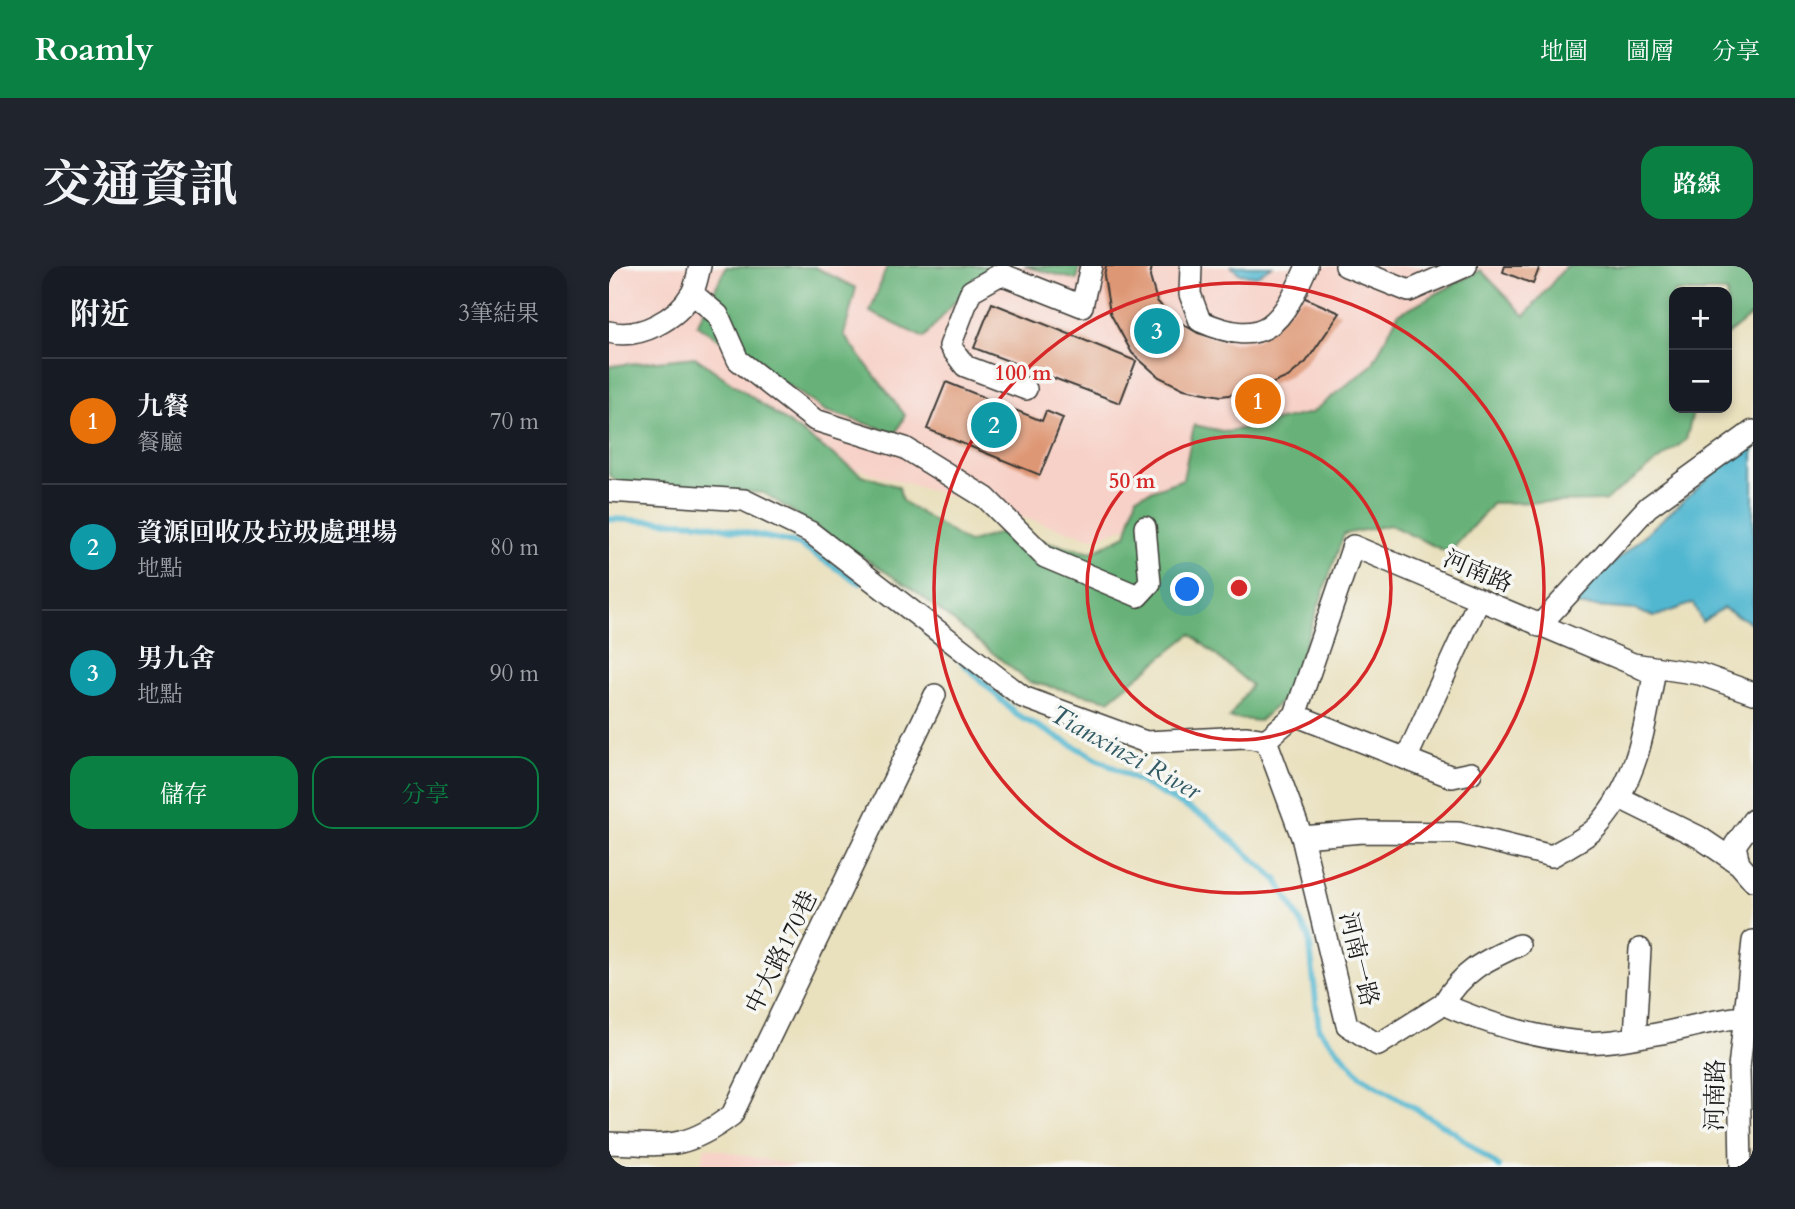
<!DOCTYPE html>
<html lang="zh-TW">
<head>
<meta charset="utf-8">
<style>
	:root { --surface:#171b24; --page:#20242c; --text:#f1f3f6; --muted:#9ea1a6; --line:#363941; --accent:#0b8043 }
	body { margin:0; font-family:Cardo,"Noto Serif TC",serif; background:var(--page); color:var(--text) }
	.controls { position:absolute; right:21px; top:21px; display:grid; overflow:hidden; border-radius:14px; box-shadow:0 4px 10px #0003 }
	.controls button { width:63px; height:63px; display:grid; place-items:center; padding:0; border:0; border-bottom:2px solid var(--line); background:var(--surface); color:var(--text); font:35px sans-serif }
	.you { position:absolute; left:579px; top:324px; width:24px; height:24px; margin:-18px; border:5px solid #fff; border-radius:50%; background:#1a73e8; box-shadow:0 0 0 10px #1a73e833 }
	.badge { display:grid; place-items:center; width:46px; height:46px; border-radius:50%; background:var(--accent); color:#fff; font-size:23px; font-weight:700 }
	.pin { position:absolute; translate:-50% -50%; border:4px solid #fff; box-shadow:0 2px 7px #0006 }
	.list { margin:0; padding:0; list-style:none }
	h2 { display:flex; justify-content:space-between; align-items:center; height:91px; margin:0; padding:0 28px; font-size:30px }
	h2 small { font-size:23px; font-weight:400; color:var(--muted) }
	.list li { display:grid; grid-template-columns:46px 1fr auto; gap:21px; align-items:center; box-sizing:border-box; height:126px; padding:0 28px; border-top:2px solid var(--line) }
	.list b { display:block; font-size:26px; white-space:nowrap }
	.list p { margin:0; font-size:23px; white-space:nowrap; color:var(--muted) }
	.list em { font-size:23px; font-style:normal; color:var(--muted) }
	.actions { display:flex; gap:14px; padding:21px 28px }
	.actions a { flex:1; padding:16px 0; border:2px solid var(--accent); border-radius:21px; text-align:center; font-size:24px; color:var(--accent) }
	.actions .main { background:var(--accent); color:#fff }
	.map { position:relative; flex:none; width:1144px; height:901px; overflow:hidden; border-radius:21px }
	header { display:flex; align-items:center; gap:42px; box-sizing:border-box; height:98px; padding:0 35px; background:var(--accent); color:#fff }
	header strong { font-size:33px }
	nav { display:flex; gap:38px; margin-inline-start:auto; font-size:24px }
	.intro { display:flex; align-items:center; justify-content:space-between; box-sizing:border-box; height:168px; padding:0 42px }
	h1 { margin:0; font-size:49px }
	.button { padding:18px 32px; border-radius:21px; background:var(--accent); color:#fff; font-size:24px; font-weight:700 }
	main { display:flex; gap:42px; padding:0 42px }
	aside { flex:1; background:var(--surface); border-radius:21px; box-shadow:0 4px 10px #0003 }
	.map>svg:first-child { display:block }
	.built { fill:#f7d1c7 }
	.forest { fill:#68b279; stroke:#42674a; stroke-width:2 }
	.water { fill:#51b7d0; stroke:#366a76; stroke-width:2 }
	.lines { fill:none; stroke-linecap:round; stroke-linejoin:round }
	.stream { stroke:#51b7d0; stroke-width:6 }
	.building { fill:#de9774 }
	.minor-casing { stroke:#3b3934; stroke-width:24 }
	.minor { stroke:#fff; stroke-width:21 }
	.ring { fill:none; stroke:#d62828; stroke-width:3.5 }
	.labels { text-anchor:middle; stroke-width:7; stroke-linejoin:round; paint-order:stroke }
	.street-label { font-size:24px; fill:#1c1c1c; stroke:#f6f6f2 }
	.water-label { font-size:26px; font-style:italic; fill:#315a64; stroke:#f6f6f2 }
	.centre { fill:#d62828; stroke:#f6f6f2; stroke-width:3.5 }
	.ring-label { font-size:21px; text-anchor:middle; font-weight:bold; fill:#d62828; stroke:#f6f6f2; stroke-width:7; stroke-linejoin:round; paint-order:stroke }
</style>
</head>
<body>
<header>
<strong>Roamly</strong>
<nav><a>地圖</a><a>圖層</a><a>分享</a></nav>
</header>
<div class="intro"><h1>交通資訊</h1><a class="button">路線</a></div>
<main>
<aside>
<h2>附近<small>3筆結果</small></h2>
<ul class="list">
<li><span class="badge" style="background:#e8710a">1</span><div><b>九餐</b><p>餐廳</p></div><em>70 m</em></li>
<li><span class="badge" style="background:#0f9aa8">2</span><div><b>資源回收及垃圾處理場</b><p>地點</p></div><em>80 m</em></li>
<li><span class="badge" style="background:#0f9aa8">3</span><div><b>男九舍</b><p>地點</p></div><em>90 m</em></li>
</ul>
<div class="actions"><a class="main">儲存</a><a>分享</a></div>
</aside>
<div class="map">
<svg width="1144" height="901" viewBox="0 0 1144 901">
	<rect width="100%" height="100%" fill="#f6f6f2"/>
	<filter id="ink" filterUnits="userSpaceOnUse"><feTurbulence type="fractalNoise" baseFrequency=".0143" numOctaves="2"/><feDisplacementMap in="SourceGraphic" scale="14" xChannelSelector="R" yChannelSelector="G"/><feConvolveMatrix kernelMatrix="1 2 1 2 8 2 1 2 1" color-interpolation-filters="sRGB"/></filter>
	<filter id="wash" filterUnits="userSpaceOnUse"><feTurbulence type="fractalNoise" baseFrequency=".00686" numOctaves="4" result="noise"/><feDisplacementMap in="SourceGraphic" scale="28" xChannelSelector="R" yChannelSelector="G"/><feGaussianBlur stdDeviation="1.57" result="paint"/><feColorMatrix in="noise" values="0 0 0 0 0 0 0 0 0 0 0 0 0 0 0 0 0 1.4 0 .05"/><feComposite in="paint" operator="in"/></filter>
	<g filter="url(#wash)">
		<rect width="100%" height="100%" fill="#e9e0bd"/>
		<!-- built -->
		<path class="built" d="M0 0H968L887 116 657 217 483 272 0 130Z
			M96 881 191 901H91Z"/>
		<!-- forest -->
		<path class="forest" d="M278 0H384L365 13 315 72 261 46Z
			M415 0H471L468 14Z
			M957 0H1144V48L1118 69V26H1065V142H1085L1077 174 995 235 884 237 840 287 781 259 735 268 677 431 650 455 620 452 642 419 582 368 500 434 420 416 309 327 155 227 13 220 0 209V100L86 91 253 209 290 221 293 235 359 277 393 266 483 286 517 269 528 230 574 213 585 159 618 166 702 147 763 99 789 48 872 4 916 50Z
			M117 1H206L247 22 235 69 296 149 287 167 217 145 88 59Z"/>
		<!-- water -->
		<path class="water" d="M622 0H663L648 10 631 8Z
			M1144 176V358L1114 342 1093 356 1084 337 1045 351 1026 344 958 339 1136 179Z"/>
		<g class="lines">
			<!-- stream -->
			<path class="stream" d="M0 253 92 257 189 278 251 317
				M353 396 408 449 599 553 668 614 700 671 710 763 752 810 845 866 890 901"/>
		</g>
		<g id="blocks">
			<!-- building -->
			<path class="building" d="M497 0H543L541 11 548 35 562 51 589 67 623 77 648 74 694 31 731 47 697 96 679 111 643 126 612 130 575 123 550 111 523 87 501 47 495 10Z
				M896 0H931L924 18 894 6Z
				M383 37 527 95 511 137 365 82Z
				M337 116 433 155 437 145 454 152 431 209 318 163Z"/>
		</g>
	</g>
	<g filter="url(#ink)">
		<use href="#blocks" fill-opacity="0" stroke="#3b3934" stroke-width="2"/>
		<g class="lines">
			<!-- minor casing -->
			<g class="minor-casing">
				<path id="minor" d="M582 0 581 28 591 55C657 84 673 57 698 0
					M737 0 800 25 857 0
					M83 27 109 49 129 94 206 154 296 182 377 232 436 291 529 330 541 317 536 261
					M0 66C30 74 68 53 83 27 87 20 89 8 91 0
					M417 123 356 100 341 80 362 25 392 8 473 40 482 0
					M0 225 135 234 201 266 414 431 537 476 636 471 657 474
					M930 360 1039 241 1144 165
					M686 449 657 474 693 571 738 759 769 779 834 738C872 756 931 773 973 776 996 778 1024 772 1047 768 1077 763 1105 753 1136 751
					M686 449 744 280 1024 398 1091 408 1144 427
					M686 449 843 511 862 507
					M797 493 870 334
					M1009 531 1090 571 1130 598
					M1144 554 1126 579 1130 598 1144 614
					M693 571 754 566 849 567 943 590C957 581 978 572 989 560 1028 516 1036 463 1045 408L1028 400
					M834 738C855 704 875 695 910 679
					M1026 771 1031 683
					M0 877C57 879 75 885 123 849L326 429
					M1132 901 1130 802 1144 675"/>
			</g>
			<!-- minor -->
			<use href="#minor" class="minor"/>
		</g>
	</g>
	<!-- distance rings -->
	<g class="ring">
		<circle cx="630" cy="322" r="152"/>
		<circle cx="630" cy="322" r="305"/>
	</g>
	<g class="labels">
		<!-- street labels -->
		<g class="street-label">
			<text transform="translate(869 305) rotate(23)" y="8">河南路</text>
			<text transform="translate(172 686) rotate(-64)" y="8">中大路170巷</text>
			<text transform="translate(750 693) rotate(76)" y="8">河南一路</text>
			<text transform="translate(1106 829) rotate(-89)" y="8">河南路</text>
		</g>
		<!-- water labels -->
		<g class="water-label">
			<text transform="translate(517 486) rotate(29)" y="9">Tianxinzi River</text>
		</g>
	</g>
	<circle cx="630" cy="322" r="10" class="centre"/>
	<g class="ring-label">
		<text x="414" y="114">100 m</text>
		<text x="523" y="222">50 m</text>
	</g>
</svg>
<div class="controls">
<button>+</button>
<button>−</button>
</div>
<div class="you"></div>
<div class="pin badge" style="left:649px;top:135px;background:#e8710a">1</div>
<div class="pin badge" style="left:385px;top:159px;background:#0f9aa8">2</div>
<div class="pin badge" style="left:548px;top:65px;background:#0f9aa8">3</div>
</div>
</main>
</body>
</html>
